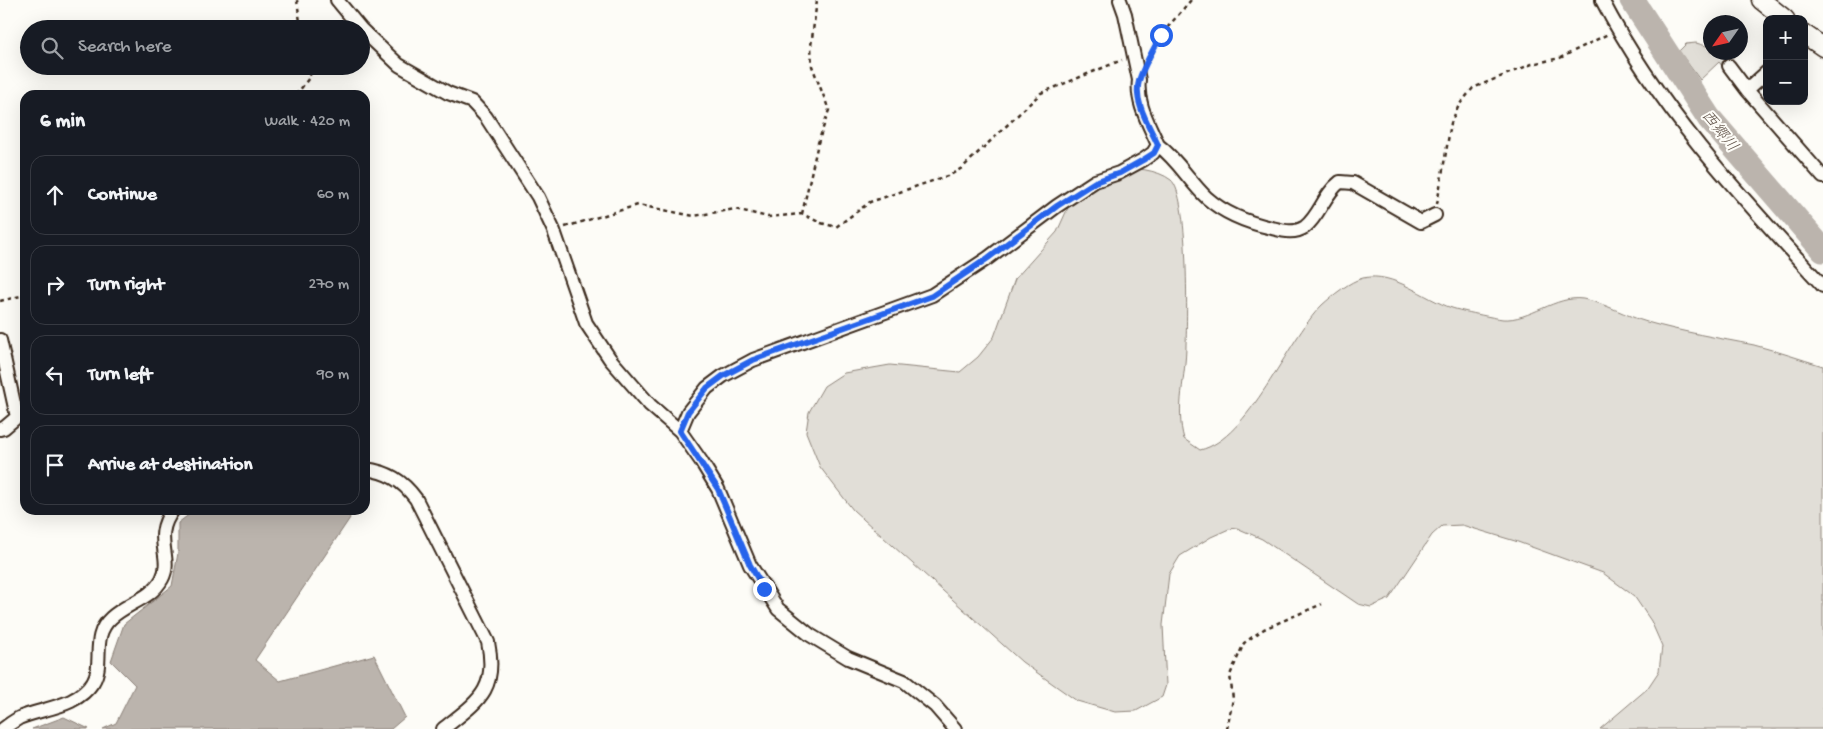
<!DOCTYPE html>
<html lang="en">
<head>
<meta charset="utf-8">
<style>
	:root { --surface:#171b24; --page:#20242c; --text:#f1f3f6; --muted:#9ea1a6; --line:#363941 }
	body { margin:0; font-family:"Gochi Hand","Klee One",sans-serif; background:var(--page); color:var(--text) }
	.controls { position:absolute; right:15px; top:15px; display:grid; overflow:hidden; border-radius:10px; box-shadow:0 5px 20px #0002 }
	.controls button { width:45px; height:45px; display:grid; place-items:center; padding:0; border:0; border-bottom:1px solid var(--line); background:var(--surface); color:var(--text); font:25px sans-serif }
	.compass { position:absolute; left:1703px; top:15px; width:45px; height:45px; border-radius:50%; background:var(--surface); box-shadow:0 5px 20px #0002; rotate:236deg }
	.stop { position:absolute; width:15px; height:15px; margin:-11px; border:4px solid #2563eb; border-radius:50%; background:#fff }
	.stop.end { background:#2563eb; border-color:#fff; box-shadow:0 1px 5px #0008 }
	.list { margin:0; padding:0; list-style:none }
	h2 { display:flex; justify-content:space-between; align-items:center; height:65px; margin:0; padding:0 20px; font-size:21px }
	h2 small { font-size:16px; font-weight:400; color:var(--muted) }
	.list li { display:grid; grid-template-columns:32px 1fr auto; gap:15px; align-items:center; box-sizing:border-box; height:80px; margin:0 10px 10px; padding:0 10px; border:1px solid var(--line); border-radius:15px }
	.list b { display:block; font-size:19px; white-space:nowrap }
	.list em { font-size:16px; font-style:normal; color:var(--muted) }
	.icon { flex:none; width:28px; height:28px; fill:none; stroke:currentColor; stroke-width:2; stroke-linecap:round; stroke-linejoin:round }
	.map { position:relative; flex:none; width:1823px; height:729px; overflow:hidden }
	.search { position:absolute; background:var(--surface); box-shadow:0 5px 20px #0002; left:20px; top:20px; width:350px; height:55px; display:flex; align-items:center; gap:12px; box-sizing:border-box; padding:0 18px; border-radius:28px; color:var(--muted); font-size:19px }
	.panel { position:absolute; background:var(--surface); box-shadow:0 5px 20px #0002; left:20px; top:90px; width:350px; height:425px; border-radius:15px }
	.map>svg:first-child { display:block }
	.green { fill:#e1ded7; stroke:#8e847a }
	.water { fill:#bbb4ad; stroke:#887d74 }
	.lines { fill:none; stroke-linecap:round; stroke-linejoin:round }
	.river { stroke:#bbb4ad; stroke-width:25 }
	.street-casing { stroke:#3b2a1e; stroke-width:16 }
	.secondary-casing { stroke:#3b2a1e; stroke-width:21 }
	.path { stroke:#3b2a1e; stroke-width:2.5; stroke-dasharray:4 4; stroke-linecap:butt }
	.street { stroke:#fdfcf7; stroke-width:12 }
	.secondary { stroke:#fdfcf7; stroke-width:18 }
	.route { stroke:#2563eb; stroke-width:6 }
	.labels { text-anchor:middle; stroke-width:4; stroke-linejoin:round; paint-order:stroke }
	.water-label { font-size:16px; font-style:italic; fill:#615349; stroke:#fdfcf7 }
</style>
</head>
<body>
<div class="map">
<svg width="1823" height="729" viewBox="0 0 1823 729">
	<rect width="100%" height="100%" fill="#fdfcf7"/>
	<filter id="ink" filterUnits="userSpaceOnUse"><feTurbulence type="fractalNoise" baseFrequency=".02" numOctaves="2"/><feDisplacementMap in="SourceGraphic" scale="10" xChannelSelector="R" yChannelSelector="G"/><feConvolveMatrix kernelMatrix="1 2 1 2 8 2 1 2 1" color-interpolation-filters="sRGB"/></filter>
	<g filter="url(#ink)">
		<!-- green -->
		<path class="green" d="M1696 43 1710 47V52L1737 54 1723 67 1719 62 1700 80 1679 51 1686 44Z
			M1116 167C1133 168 1157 169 1171 180 1189 195 1187 317 1186 345 1186 377 1175 408 1184 439L1200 450C1249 439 1287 340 1322 305 1332 296 1350 281 1363 278 1394 271 1424 299 1452 308 1461 311 1494 318 1503 319 1529 321 1556 295 1583 299 1605 303 1626 316 1647 322 1682 332 1719 338 1754 345 1777 351 1800 359 1823 366V729H1600L1647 689 1659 671 1662 646 1651 621 1634 596 1603 573 1515 541 1462 525 1442 526 1432 535 1389 599 1371 607 1358 604 1262 539 1237 528 1229 529 1211 537 1180 556 1169 574 1163 625 1166 685 1162 697 1136 711 1115 712 1077 701 1022 662 853 510 820 467 806 432 809 412 824 386 844 373 890 365 960 372 978 357 994 337 1015 279 1057 232 1075 192 1087 179Z"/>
		<!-- water -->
		<path class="water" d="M195 510H347L350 518 255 660 280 681 374 655 405 717 391 729H103L116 723 135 685 111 661 124 624 172 586 178 553V523Z
			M64 717 89 729H32Z"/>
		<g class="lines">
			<!-- river -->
			<path class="river" d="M1632 0 1709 118 1823 250"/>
			<!-- street casing -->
			<g class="street-casing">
				<path id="street" d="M337 0 361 29
					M1602 0C1658 108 1741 197 1823 286
					M361 29 399 65 448 93 472 102 486 117 538 197 554 231 586 323 610 359 650 405 680 431 701 461 718 489 750 565 778 609 810 635 848 658 904 681 935 706 955 729
					M1729 66 1747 90
					M1767 72 1747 90 1823 177
					M1158 145C1178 160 1189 181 1207 198 1225 214 1249 223 1272 228 1284 231 1294 234 1305 227 1320 215 1324 194 1340 182L1353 183 1421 222 1435 215
					M0 340 17 417 4 428 0 429
					M680 431 688 412 707 388 723 376 753 360 932 295 988 258 1057 206 1095 181 1119 173 1143 160 1153 153 1158 145C1149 124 1136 103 1139 80L1125 14 1120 0
					M365 469C388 472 402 480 416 499L488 642C498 691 478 701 443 729
					M3 729C8 725 14 721 19 718 45 707 76 708 93 682 105 662 90 637 111 618 127 603 151 599 162 579 174 557 151 538 173 510"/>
			</g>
			<!-- secondary casing -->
			<g class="secondary-casing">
				<path id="secondary" d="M1761 0 1785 19
					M1804 34 1823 47"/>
			</g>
			<!-- path -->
			<path class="path" d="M297 0 301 29
				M1148 62 1161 35 1191 0
				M296 95 309 78 313 66
				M1437 204 1451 123 1459 105 1473 88 1532 64 1560 58 1608 34
				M802 214 818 143 829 110 812 66 811 46 817 0
				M565 227 638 205 694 216 735 209 768 217 802 214 821 223 836 227 870 202 950 175 962 168 1041 93 1122 60
				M0 301 25 295
				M1227 729 1233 699 1230 675 1244 643 1264 629 1322 604"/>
			<!-- street -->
			<use href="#street" class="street"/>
			<!-- secondary -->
			<use href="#secondary" class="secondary"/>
		</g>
	</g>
	<g class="lines" filter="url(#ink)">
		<!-- route -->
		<path class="route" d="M764 589 750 565 718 489 680 431 688 412 707 388 723 376 753 360 932 296 988 258 1057 206 1095 182 1120 173 1143 160 1154 153 1158 145C1150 127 1133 102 1139 81 1143 66 1154 49 1161 35"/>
	</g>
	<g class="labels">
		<!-- water labels -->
		<g class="water-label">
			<text transform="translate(1721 130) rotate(51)" y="6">西郷川</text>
		</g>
	</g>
</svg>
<div class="controls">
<button>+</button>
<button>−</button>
</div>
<svg class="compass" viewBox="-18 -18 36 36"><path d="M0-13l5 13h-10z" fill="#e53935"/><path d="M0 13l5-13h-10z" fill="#9ea1a6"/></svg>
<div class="stop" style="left:1161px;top:35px"></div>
<div class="stop end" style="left:764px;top:589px"></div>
<div class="search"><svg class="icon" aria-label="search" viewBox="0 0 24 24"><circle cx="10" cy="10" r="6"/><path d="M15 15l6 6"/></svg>Search here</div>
<section class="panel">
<h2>6 min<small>Walk · 420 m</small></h2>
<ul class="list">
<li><svg class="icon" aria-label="ahead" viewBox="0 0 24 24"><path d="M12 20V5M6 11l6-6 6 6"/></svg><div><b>Continue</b></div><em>60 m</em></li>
<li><svg class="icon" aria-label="right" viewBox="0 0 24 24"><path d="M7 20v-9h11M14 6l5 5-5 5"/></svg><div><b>Turn right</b></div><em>270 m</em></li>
<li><svg class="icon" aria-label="left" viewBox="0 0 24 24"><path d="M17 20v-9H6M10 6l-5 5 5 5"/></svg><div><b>Turn left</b></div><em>90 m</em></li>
<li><svg class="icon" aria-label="arrive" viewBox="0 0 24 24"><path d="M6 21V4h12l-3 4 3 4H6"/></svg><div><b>Arrive at destination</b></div></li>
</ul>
</section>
</div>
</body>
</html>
